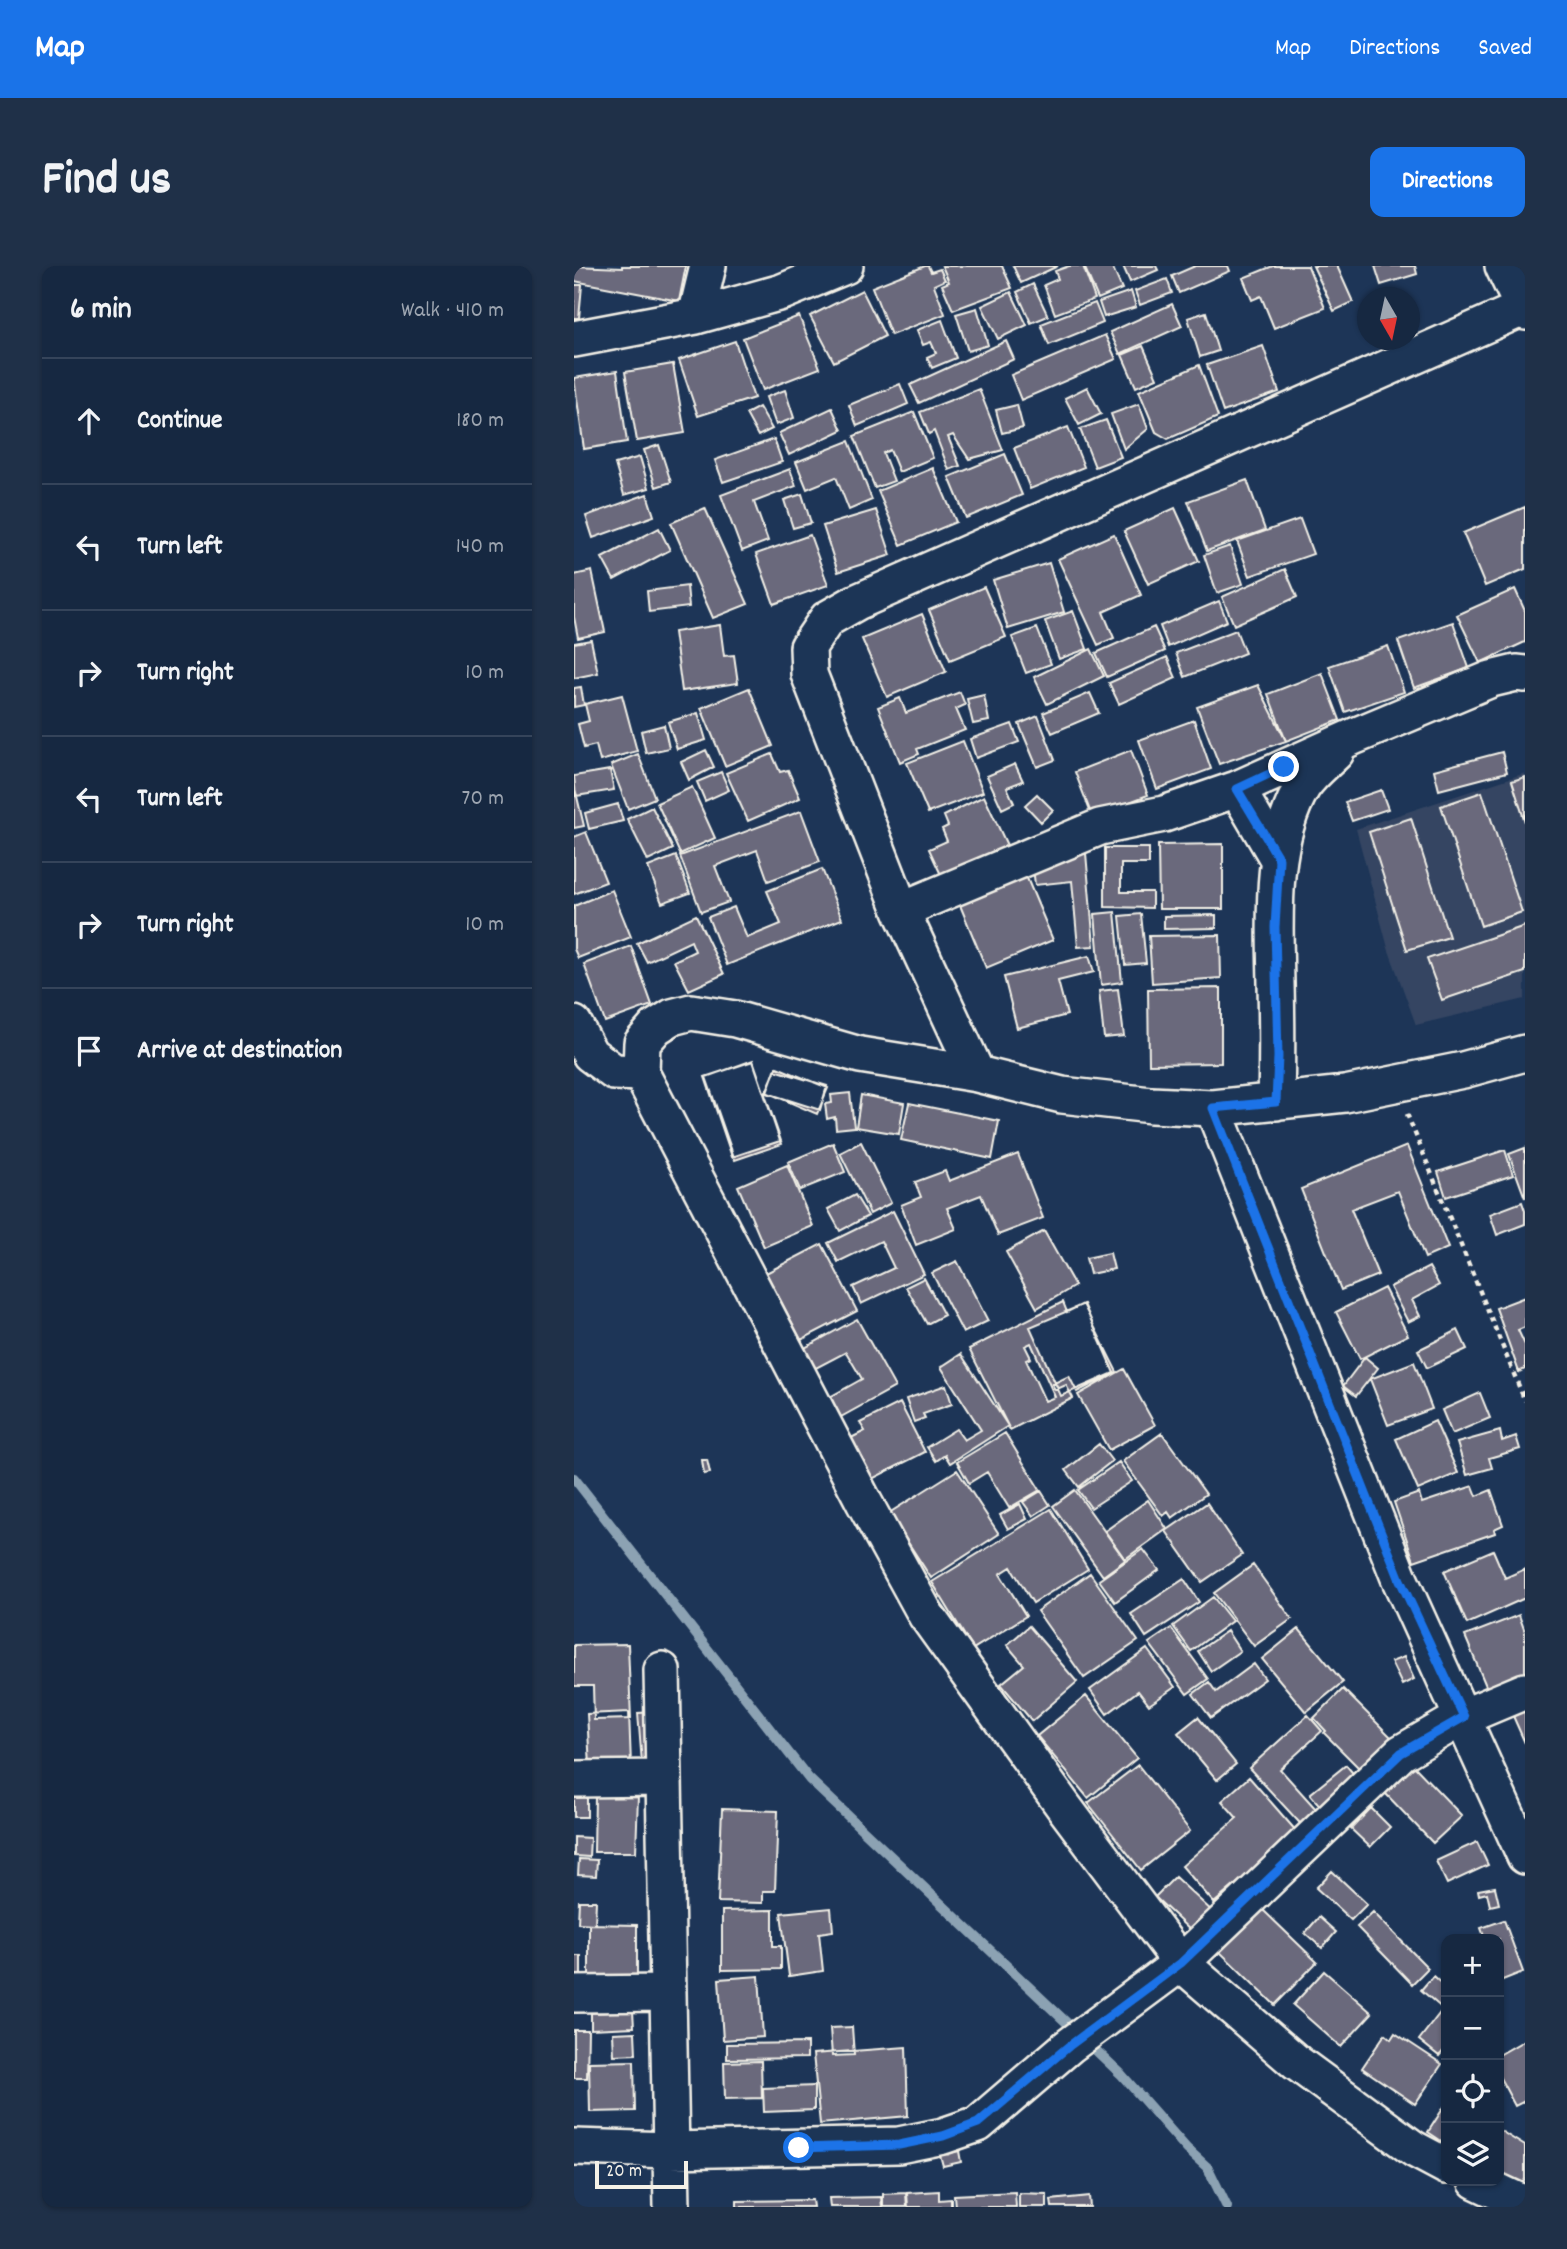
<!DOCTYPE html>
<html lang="en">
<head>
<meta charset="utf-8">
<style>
	:root { --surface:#162841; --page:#1f3048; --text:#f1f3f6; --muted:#9ea6b1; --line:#35445a; --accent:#1a73e8 }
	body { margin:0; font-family:Dekko,sans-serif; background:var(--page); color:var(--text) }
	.controls { position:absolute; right:21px; bottom:21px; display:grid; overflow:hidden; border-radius:14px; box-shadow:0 2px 5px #0004 }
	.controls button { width:63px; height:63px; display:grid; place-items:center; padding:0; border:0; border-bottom:2px solid var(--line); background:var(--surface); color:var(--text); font:35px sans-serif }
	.compass { position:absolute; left:783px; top:21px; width:63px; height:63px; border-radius:50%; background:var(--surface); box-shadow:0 2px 5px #0004; rotate:171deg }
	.scale { position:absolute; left:21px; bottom:18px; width:93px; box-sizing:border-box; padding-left:7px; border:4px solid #f4f1e8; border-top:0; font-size:19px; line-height:24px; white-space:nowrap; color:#f4f1e8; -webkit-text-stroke:5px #1d3557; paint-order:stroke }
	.stop { position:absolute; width:21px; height:21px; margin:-16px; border:5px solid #1a73e8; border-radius:50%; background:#fff }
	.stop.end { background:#1a73e8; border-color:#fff; box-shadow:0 2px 7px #0008 }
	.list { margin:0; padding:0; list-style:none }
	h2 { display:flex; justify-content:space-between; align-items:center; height:91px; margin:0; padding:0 28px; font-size:30px }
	h2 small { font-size:23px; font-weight:400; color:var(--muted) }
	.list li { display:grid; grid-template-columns:46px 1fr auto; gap:21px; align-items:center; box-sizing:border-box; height:126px; padding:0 28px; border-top:2px solid var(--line) }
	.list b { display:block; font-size:26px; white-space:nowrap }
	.list em { font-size:23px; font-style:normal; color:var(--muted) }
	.icon { flex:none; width:38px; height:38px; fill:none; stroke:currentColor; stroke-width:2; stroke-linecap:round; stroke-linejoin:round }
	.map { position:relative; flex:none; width:951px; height:1941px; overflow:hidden; border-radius:14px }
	header { display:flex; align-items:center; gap:42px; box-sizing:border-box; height:98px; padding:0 35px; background:var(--accent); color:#fff }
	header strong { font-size:33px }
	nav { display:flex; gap:38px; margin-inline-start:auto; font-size:24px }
	.intro { display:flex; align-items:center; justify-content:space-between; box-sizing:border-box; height:168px; padding:0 42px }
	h1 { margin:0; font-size:49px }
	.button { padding:18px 32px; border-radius:14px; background:var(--accent); color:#fff; font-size:24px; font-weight:700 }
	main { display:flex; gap:42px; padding:0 42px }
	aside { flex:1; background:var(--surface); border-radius:14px; box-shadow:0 2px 5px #0004 }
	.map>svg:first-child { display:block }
	.built { fill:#344562 }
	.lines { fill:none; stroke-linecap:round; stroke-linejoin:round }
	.stream { stroke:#8ca2b3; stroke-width:10 }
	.building { fill:#6a697c; stroke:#f4f1e8; stroke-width:2; fill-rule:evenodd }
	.minor-casing { stroke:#f4f1e8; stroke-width:40 }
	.path { stroke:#f4f1e8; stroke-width:4.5; stroke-dasharray:5 5; stroke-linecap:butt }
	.minor { stroke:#1d3557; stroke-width:35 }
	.route { stroke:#1a73e8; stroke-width:9 }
</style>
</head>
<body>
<header>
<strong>Map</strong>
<nav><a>Map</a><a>Directions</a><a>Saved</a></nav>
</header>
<div class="intro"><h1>Find us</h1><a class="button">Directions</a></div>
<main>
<aside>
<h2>6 min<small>Walk · 410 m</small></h2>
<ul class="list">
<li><svg class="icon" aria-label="ahead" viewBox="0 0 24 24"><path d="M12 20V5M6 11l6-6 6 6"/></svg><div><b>Continue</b></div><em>180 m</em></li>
<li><svg class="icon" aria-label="left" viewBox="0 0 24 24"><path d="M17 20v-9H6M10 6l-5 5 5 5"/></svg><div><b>Turn left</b></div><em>140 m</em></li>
<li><svg class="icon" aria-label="right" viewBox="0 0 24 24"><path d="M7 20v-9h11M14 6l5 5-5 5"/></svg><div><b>Turn right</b></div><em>10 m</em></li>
<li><svg class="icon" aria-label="left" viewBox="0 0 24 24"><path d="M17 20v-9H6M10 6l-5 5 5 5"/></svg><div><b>Turn left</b></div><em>70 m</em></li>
<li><svg class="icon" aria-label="right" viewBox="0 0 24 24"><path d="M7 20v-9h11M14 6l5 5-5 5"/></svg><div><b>Turn right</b></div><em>10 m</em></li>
<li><svg class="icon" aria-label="arrive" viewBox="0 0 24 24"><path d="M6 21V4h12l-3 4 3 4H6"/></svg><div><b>Arrive at destination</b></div></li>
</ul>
</aside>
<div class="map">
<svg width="951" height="1941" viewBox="0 0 951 1941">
	<rect width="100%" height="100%" fill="#1d3557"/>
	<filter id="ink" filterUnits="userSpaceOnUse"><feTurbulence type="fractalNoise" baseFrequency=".0143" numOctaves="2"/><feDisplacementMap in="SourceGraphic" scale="14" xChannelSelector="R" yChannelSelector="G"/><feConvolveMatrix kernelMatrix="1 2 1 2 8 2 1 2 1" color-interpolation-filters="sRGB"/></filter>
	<g filter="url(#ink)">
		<!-- built -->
		<path class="built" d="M951 507V733L842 759 814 682 782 563Z"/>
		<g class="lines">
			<!-- stream -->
			<path class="stream" d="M0 1212 235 1513 547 1808 613 1883 634 1902 653 1941"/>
		</g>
		<!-- building -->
		<path class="building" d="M0 0 48 2V0H112L105 35 0 15Z
			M351 0H354L357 6 366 3 371 14 360 19 371 48 317 69 298 21Z
			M368 0H428L438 22 379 44 368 19 375 16Z
			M439 0H484L447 17Z
			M495 0H509L521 33 481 48 470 19 484 13 481 5Z
			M510 0H538L548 23 524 33Z
			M549 0H582L584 4 556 16Z
			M621 0H654L656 5 605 27 598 10Z
			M699 0H734L751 42 700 62 687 30 678 34 669 12Z
			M739 0H763L779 36 760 45Z
			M801 0H841L843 8 807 19Z
			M593 13 598 27 566 39 561 25Z
			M459 18 474 50 457 57 443 26Z
			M0 19H8L5 52H0Z
			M288 24 311 70 260 96 236 50Z
			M557 25 562 41 530 51 525 36Z
			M437 26 453 59 424 73 408 40Z
			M521 37 529 57 475 79 467 58Z
			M598 38 608 60 546 88 536 66Z
			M403 42 414 79 394 85 382 48Z
			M632 46 644 85 626 91 614 52Z
			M225 50 246 102 189 124 169 72Z
			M368 54 382 92 358 102 353 91 362 87 357 76 349 79 343 64Z
			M531 69 542 93 447 134 437 109Z
			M161 75 180 132 124 150 105 94Z
			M432 75 440 93 345 137 336 119Z
			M569 80 583 112 562 121 548 89Z
			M689 80 705 126 649 146 633 99Z
			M99 98 111 167 63 175 51 106Z
			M625 99 644 151 594 173 582 166 565 125Z
			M43 105 53 176 10 183 0 112Z
			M326 118 334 138 283 160 275 139Z
			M513 121 527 148 505 159 491 132Z
			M405 123 429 184 395 193 379 169 374 171 386 200 375 204 360 165 355 168 346 146Z
			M211 124 220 152 202 159 192 131Z
			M565 138 574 163 550 183 537 148Z
			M443 139 449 162 428 167 422 144Z
			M185 141 198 163 184 170 172 148Z
			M258 142 268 164 215 189 205 167Z
			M340 146 359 192 325 206 316 184 309 187 320 215 301 222 280 170Z
			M532 154 547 191 521 201 506 163Z
			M494 161 510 201 456 223 440 182Z
			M200 173 208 196 149 216 141 194Z
			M275 175 298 234 275 244 262 211 233 223 222 196Z
			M85 179 97 216 82 221 70 184Z
			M431 188 448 229 392 252 375 211Z
			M66 191 75 222 50 229 41 198Z
			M359 202 382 256 327 279 304 225Z
			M216 203 222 220 180 236 194 275 168 285 147 229Z
			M673 214 691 264 633 285 614 235Z
			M73 228 80 250 19 272 12 250Z
			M228 228 237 257 219 262 210 234Z
			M951 241V303L911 320 889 267Z
			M131 242 174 338 139 352 97 257Z
			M601 242 625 295 574 318 550 265Z
			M302 244 317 289 264 306 249 260Z
			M726 253 739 288 676 310 663 275Z
			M85 262 96 284 40 314 28 292Z
			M540 268 567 329 529 346 540 372 524 379 484 293Z
			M236 269 254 319 200 338 182 288Z
			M656 280 669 318 643 327 630 289Z
			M475 297 490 346 434 363 419 314Z
			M711 303 723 331 660 359 648 331Z
			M18 305 31 366 4 372 0 351V309Z
			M113 320 115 341 75 346 73 325Z
			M410 321 432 371 376 394 355 344Z
			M941 323 951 345V376L906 397 883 349Z
			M645 335 653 355 594 381 586 360Z
			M499 345 513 383 485 393 471 355Z
			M348 348 372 406 313 431 288 373Z
			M879 356 895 402 840 422 824 375Z
			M146 359 150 390 160 389 164 417 108 425 100 366Z
			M580 361 591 385 533 411 522 387Z
			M463 362 477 398 452 407 438 371Z
			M662 364 671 387 611 411 602 387Z
			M17 374 24 407 0 412V377Z
			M814 380 830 426 771 446 755 400Z
			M517 383 530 410 473 438 460 411Z
			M593 391 602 412 545 438 535 417Z
			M748 407 766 454 712 475 694 428Z
			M684 419 712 475 645 498 623 441Z
			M7 421 10 439 0 441V422Z
			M175 422 199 480 151 500 127 442Z
			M386 426 391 439 382 443 391 464 343 483 345 488 326 496 304 441 326 432 332 447Z
			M516 427 525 447 478 467 469 447Z
			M48 429 63 485 26 495 22 479 10 482 4 458 15 455 11 438Z
			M410 429 415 455 399 458 393 433Z
			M124 447 132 474 103 483 94 456Z
			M464 450 481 494 463 501 445 458Z
			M620 454 637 503 583 523 565 474Z
			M438 458 445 476 402 492 396 473Z
			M90 459 95 482 72 487 67 465Z
			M389 475 409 526 354 547 333 497Z
			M132 484 140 501 115 514 107 496Z
			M557 484 574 529 518 550 501 506Z
			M928 486 933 506 865 524 860 504Z
			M64 488 81 532 54 543 37 499Z
			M198 488 206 506 214 504 226 532 174 555 152 507Z
			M441 498 449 515 433 521 440 537 428 543 413 510Z
			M36 504 40 524 2 530 0 510Z
			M147 506 155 524 131 535 123 516Z
			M951 511V556L938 515Z
			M0 518 10 560 0 562Z
			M118 521 141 572 106 588 83 537Z
			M807 524 814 543 778 555 771 536Z
			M908 526 948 646 907 660 867 540Z
			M463 528 479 544 467 556 451 539Z
			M410 530 437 588 368 611 355 583 373 575 368 563 374 560 370 550Z
			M44 538 49 555 15 563 11 547Z
			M78 541 99 583 74 595 53 553Z
			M227 545 246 596 194 615 183 584 141 600 155 636 127 646 106 590Z
			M837 552 875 671 833 684 795 566Z
			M12 566 32 616 0 628V571Z
			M649 578V643H585L584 579Z
			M531 582H575V598H547V626H578V642L531 641Z
			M512 587 520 680 504 681 498 615 461 619 458 592Z
			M102 590 116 627 88 637 74 601Z
			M248 603 268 653 153 699 134 651 160 641 173 672 207 658 193 625Z
			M450 605 479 674 412 702 383 632Z
			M38 624 57 671 4 692 0 683V640Z
			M541 646 548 716 527 719 521 648Z
			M567 648 572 697 551 699 546 650Z
			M122 649 150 708 115 724 100 695 121 685 117 675 73 696 63 677Z
			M642 649V662L590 663V650Z
			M951 660V706L868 734 853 693Z
			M646 669 647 712 578 717 575 670Z
			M57 680 78 739 31 756 10 698Z
			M515 690 520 706 484 715 493 749 443 762 430 711Z
			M647 722V797L575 798 574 723Z
			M544 723 550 770 530 772 525 725Z
			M179 794 208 878 161 894 132 811Z
			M179 795 206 875 158 891 131 811Z
			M203 801 254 822 243 848 192 826Z
			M201 804 253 820 246 844 193 827Z
			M276 827 280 861 262 863 261 851 253 853 251 838 258 837 257 829Z
			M287 829 330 837 325 868 282 861Z
			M335 837 425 855 418 893 327 874Z
			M287 876 317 937 296 948 266 887Z
			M259 877 271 906 226 924 214 896Z
			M833 880 874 982 851 992 824 925 777 943 804 1009 767 1024 727 923Z
			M951 882V932L935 888Z
			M931 884 939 909 872 931 864 906Z
			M444 888 469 952 424 969 407 929 373 942 382 963 342 979 327 939 347 931 341 916 371 905 375 915Z
			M213 899 239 960 190 981 164 920Z
			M281 929 294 950 266 965 254 943Z
			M948 936 951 945V958L923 969 916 948Z
			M319 945 350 1008 287 1038 279 1021 320 1002 307 975 264 996 254 977Z
			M470 965 501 1020 463 1042 432 986Z
			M248 978 283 1045 227 1074 192 1007Z
			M536 987 540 1003 516 1008 512 992Z
			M383 995 414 1055 389 1067 358 1007Z
			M855 1001 865 1019 838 1034 846 1050 834 1056 816 1021Z
			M350 1012 370 1049 353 1058 332 1021Z
			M810 1022 834 1069 786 1093 762 1046Z
			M951 1031V1061L944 1064 951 1079V1103L945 1106 922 1042Z
			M489 1036 493 1046 509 1038 543 1106 503 1126 495 1110 478 1118 481 1124 492 1119 499 1132 436 1164 395 1083ZM457 1077 481 1131 471 1135 452 1094 457 1092 451 1080Z
			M510 1038 540 1107 487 1130 456 1061Z
			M283 1053 321 1121 267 1151 256 1131 288 1113 272 1086 240 1103 229 1083Z
			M884 1064 893 1083 853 1102 844 1084Z
			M387 1088 434 1160 376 1197 371 1189 362 1195 353 1181 382 1163 390 1174 407 1164 367 1101Z
			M791 1091 804 1102 782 1130 769 1120Z
			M840 1096 858 1143 814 1159 796 1113Z
			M550 1103 581 1159 535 1184 504 1129Z
			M372 1119 378 1138 349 1148 351 1152 340 1156 332 1133Z
			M906 1127 916 1152 878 1168 868 1144Z
			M326 1137 351 1186 298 1213 277 1172 291 1165 286 1157Z
			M861 1155 884 1207 844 1224 822 1173Z
			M926 1165 928 1175 942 1170 946 1183 915 1192 918 1202 893 1209 883 1177Z
			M431 1167 466 1224 435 1242 413 1206 395 1217 383 1196Z
			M588 1167 632 1228 598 1252 594 1246 589 1250 549 1195Z
			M525 1178 538 1195 505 1221 492 1204Z
			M128 1194H133L136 1207 130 1208Z
			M545 1196 558 1215 517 1242 504 1224Z
			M383 1204 425 1268 357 1312 315 1247Z
			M899 1220 903 1230 917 1224 929 1259 920 1263 921 1267 840 1295 820 1236 845 1227 848 1237Z
			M501 1224 551 1294 529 1310 479 1240Z
			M467 1225 476 1239 459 1250 449 1236Z
			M574 1234 593 1263 551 1293 531 1265Z
			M633 1237 668 1289 628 1316 592 1265Z
			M446 1238 453 1253 434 1263 426 1249Z
			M477 1243 514 1303 459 1337 437 1301 426 1308 452 1350 399 1383 358 1316Z
			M569 1283 585 1304 541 1336 525 1314Z
			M919 1284 931 1312 951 1303V1332L893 1358 870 1305Z
			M679 1299 718 1353 680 1380 640 1327Z
			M516 1307 564 1375 510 1412 463 1345Z
			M610 1313 625 1336 572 1371 557 1348Z
			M639 1331 658 1355 617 1385 599 1360Z
			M945 1349 951 1366V1419L917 1432 891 1370Z
			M455 1360 503 1416 458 1455 427 1418 450 1399 433 1379Z
			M597 1362 634 1413 613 1428 575 1377Z
			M725 1363 769 1416 732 1446 688 1393Z
			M653 1365 666 1385 637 1405 624 1385Z
			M54 1378 57 1453 20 1454 19 1420H0V1379Z
			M573 1383 601 1421 575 1439 564 1425 533 1448 516 1424Z
			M830 1391 840 1413 828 1419 817 1396Z
			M680 1398 691 1413 637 1452 619 1428 635 1416 642 1426Z
			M769 1423 824 1478 792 1509 750 1467 752 1465 740 1452Z
			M512 1430 563 1492 514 1532 463 1470Z
			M951 1445V1477L939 1450Z
			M55 1446 57 1499 16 1500 13 1448Z
			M80 1446 85 1509 69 1510 64 1447Z
			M734 1449 748 1465 706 1503 751 1553 735 1567 675 1502Z
			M624 1451 662 1498 643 1514 604 1467Z
			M564 1499 616 1565 567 1604 514 1537Z
			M772 1499 789 1519 753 1548 736 1528Z
			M840 1500 888 1550 859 1577 811 1527Z
			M675 1511 723 1566 640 1637 608 1600 663 1552 648 1535Z
			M21 1530H64L62 1586H20Z
			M0 1531H13V1551H0Z
			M797 1542 816 1561 796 1581 777 1563Z
			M148 1543 204 1545 201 1625H189V1637L144 1636Z
			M0 1571 16 1572 15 1591 0 1590Z
			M903 1576 914 1599 873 1618 862 1595Z
			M5 1593 23 1594 22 1610 4 1609Z
			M758 1605 793 1638 777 1654 742 1622Z
			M601 1611 639 1646 619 1667 581 1631Z
			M921 1621 925 1638 916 1640 913 1627 905 1629 904 1624Z
			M5 1635H22L21 1658 4 1657Z
			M257 1642 259 1665 245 1667 249 1705 215 1710 207 1647Z
			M688 1643 743 1696 701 1739 646 1686Z
			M199 1644V1680H207V1703L148 1704V1645Z
			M799 1646 854 1702 838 1718 783 1661Z
			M745 1651 762 1666 748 1682 731 1667Z
			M930 1654 949 1706 926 1715 925 1673H911L907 1662Z
			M15 1658 63 1659V1715H15Z
			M0 1690H7V1714H0Z
			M750 1705 798 1747 767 1781 719 1739Z
			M185 1710 189 1771 149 1774 145 1713Z
			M859 1710 872 1722V1739L869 1743 847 1724Z
			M872 1739V1782L865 1790 845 1774Z
			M59 1745 60 1761 17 1763V1747Z
			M278 1761 280 1789 258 1790 256 1762Z
			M0 1764H14L13 1812H0Z
			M61 1766 62 1788 40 1789 39 1767Z
			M821 1767 868 1798 841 1838 788 1802 811 1768 817 1773Z
			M951 1774V1835L941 1840 925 1810V1789Z
			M233 1777V1792L153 1793V1778Z
			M332 1781 334 1850 246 1858 239 1788Z
			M60 1795 61 1845 16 1846 15 1796Z
			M187 1795 188 1832 151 1833 150 1796Z
			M240 1820V1844L190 1846 189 1822Z
			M872 1838V1878L854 1866Z
			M925 1864 951 1880V1913L946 1922 925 1909Z
			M385 1885 387 1896 369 1900 366 1889Z
			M365 1925V1934L377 1933V1941H334L333 1927Z
			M441 1926 442 1941H381L380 1929Z
			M332 1927 333 1941H309V1928Z
			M445 1927 473 1928V1941H445Z
			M515 1930 516 1941H478L477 1934Z
			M307 1931 308 1941H256L255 1932Z
			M238 1934 239 1941H163V1935Z"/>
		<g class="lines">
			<!-- minor casing -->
			<g class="minor-casing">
				<path id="minor" d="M929 0 951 46
					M122 50 134 0
					M0 73 122 50 208 26 271 0
					M663 523 704 593
					M327 644 526 561 590 548 663 523 781 470 917 413 942 407 951 408
					M0 758 16 788 40 806 67 807
					M403 808 327 644 235 408 234 381 253 353 283 336 947 43
					M702 836C703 797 703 758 702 718 701 656 695 576 729 520 738 507 751 497 762 486
					M639 842 826 1314 951 1590
					M88 1404 98 1941
					M0 1513 90 1512
					M0 1728 94 1727
					M0 1881 97 1884 325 1879 369 1870 404 1858 495 1780 607 1697 827 1487 889 1451 951 1425
					M872 1900 840 1883 723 1797 607 1697 490 1541 352 1349 290 1236 67 807 68 777 82 761 98 751 117 746 161 753 286 789 403 808 488 829 577 839 639 842 771 828 889 804 951 787
					M902 1915 951 1938"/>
			</g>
			<!-- path -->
			<path class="path" d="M833 848 951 1135"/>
			<!-- minor -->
			<use href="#minor" class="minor"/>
		</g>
	</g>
	<g class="lines" filter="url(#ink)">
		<!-- route -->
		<path class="route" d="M225 1882 325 1879 369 1870 404 1857 495 1780 607 1697 827 1487 890 1451 826 1314 639 842 702 836 704 791 701 661 705 593 663 523 710 501"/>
	</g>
</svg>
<div class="controls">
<button>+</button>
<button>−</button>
<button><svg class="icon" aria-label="locate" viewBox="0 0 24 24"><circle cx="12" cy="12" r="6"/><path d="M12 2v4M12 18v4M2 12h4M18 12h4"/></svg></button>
<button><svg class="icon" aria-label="layers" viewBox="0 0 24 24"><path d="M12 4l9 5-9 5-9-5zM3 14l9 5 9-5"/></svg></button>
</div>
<svg class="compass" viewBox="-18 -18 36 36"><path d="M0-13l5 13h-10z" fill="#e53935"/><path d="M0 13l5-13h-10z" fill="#9ea6b1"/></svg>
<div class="scale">20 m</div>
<div class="stop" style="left:225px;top:1882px"></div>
<div class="stop end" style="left:710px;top:501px"></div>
</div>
</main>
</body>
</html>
